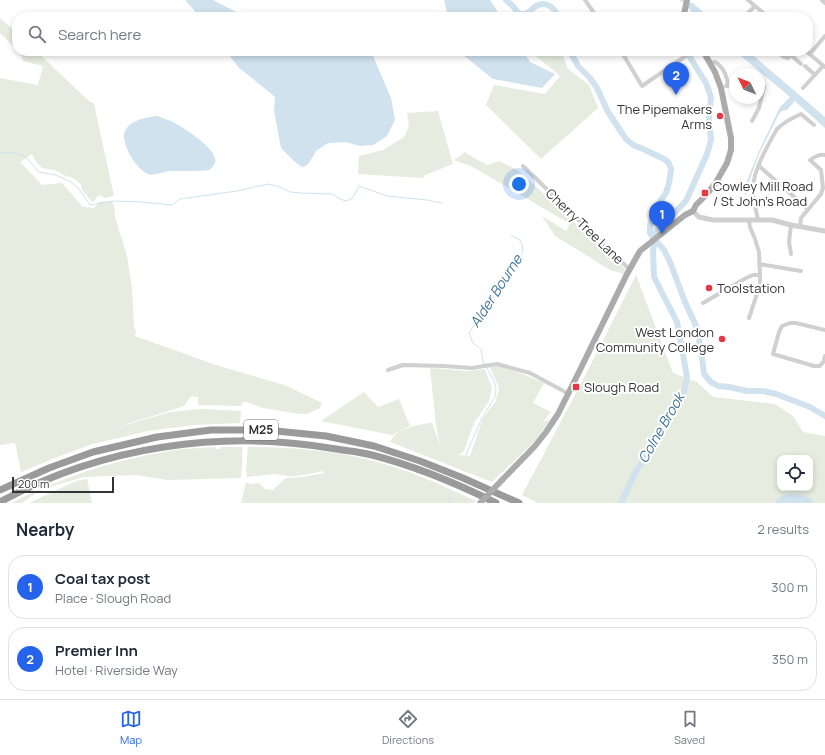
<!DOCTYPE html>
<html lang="en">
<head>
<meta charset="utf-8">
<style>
	:root { --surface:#fff; --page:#f6f6f7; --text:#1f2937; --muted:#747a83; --line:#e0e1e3; --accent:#2563eb }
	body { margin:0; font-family:Manrope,sans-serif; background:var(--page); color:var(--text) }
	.controls { position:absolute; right:12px; bottom:12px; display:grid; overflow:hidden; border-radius:8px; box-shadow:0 2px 6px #0003 }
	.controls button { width:36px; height:36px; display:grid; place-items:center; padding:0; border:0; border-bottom:1px solid var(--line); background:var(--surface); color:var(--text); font:20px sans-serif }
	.compass { position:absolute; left:729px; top:68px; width:36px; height:36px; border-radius:50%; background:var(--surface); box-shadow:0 2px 6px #0003; rotate:313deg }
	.scale { position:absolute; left:12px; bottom:10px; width:102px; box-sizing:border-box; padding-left:4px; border:2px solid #333; border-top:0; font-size:11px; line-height:14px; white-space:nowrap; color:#333; -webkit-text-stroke:3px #fff; paint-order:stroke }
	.you { position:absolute; left:519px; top:184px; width:14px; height:14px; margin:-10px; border:3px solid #fff; border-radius:50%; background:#1a73e8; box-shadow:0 0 0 6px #1a73e833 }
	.badge { display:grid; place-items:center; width:26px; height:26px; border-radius:50%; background:var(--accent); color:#fff; font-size:13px; font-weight:700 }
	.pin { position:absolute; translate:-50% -33px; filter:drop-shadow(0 1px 2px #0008) }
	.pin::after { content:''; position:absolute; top:21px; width:14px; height:12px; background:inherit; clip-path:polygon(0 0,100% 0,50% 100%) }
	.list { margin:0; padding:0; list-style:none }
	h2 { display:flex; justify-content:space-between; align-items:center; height:52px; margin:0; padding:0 16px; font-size:17px }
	h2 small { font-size:13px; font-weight:400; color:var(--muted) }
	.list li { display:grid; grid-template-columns:26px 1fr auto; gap:12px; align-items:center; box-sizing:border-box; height:64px; margin:0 8px 8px; padding:0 8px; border:1px solid var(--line); border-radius:16px }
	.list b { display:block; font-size:15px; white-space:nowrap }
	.list p { margin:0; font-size:13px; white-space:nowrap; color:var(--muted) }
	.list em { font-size:13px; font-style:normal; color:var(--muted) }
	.icon { flex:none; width:22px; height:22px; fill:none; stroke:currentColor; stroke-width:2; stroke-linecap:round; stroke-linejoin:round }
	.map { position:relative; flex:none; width:825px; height:503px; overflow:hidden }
	.search { position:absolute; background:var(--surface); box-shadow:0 2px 6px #0003; left:12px; right:12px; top:12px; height:44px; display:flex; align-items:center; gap:10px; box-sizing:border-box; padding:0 14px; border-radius:16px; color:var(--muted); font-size:15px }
	.sheet { height:196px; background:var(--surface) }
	nav { display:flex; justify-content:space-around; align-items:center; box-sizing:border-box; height:56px; border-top:1px solid var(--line); background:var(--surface); font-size:11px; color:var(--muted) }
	nav a { display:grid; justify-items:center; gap:2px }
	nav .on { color:var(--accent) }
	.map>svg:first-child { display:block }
	.green { fill:#e6ecdf; fill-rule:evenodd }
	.water { fill:#cfe2ee }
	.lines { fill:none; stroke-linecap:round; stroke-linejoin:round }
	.stream { stroke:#cfe2ee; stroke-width:1 }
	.river { stroke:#cfe2ee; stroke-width:6 }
	.minor { stroke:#d0d0d0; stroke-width:4 }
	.tertiary { stroke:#d0d0d0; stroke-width:5 }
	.primary { stroke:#ababab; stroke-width:6 }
	.motorway { stroke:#9a9a9a; stroke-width:7 }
	.primary-bridge { stroke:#ababab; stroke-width:6 }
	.poi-dot { fill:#e63946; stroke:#fff; stroke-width:1.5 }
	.labels { text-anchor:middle; stroke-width:4; stroke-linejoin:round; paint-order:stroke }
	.shield { fill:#fff; stroke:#707070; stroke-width:1 }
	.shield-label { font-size:12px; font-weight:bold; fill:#333 }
	.poi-label { font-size:13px; fill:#333; stroke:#fff; text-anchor:start }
	.street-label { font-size:13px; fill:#333; stroke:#fff }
	.water-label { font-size:14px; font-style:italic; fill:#3f7597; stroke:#fff }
</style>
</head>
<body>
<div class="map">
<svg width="825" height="503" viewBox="0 0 825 503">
	<rect width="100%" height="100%" fill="#fff"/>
	<!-- green -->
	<path class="green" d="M0 18 17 33V50L0 33Z
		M18 51H36L90 102H92L94 104 114 196 105 198 100 195 98 196 94 201 92 202 82 190 81 184 73 178 63 175 55 170 42 168 37 163 32 154 20 162 42 185 62 183 83 207 94 208 99 202 112 201 114 206 115 217 127 256 132 289 134 326 136 332 135 336 216 365 287 386 322 403 320 408 307 414H300L263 408 247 402H243L241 406 198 405V397L191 396 184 406 105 431 170 412 202 409 241 411 240 423 194 425 148 431 93 444 57 457 21 472 15 443 0 445V78L38 85 43 66 23 61 20 53Z
		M530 51H561L568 69 589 85 598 108 541 159 486 105 494 85 545 94 560 76Z
		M438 111 453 164 425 175 423 178 358 174 359 156 383 150 404 137 409 126 407 113Z
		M465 152 474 158 488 165 499 161 519 171 625 269 624 274 610 270 555 236 542 216 566 231 570 224 473 167 454 160Z
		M636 275 673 373 697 382 713 397 775 404 793 416 803 432 825 436V503H814L813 501H776L775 503H538L522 495 587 372ZM780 458H810V488H780Z
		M499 366 520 373 544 383 533 403 551 412 543 422 550 420 535 441 492 482 390 442C392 439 393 436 396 434 404 428 422 423 432 423L440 445 436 425 430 368 468 371 485 369 492 388 489 401 474 423 464 451 458 455 470 456 483 418 496 401 499 388 490 367Z
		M364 392 378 407 399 399 410 426 392 435 321 421Z
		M215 447V449H220L221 447H242V467L241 478 167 480 136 475 84 477 46 488 39 491 22 503H11C67 475 122 457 184 449 194 448 205 448 215 447Z
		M248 447C286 447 324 450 362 458 402 467 440 484 476 501L474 503H241L246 482 251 484 259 483 265 489 273 490 286 478 303 477 324 473 323 471 309 474 296 476H286L275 474 247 477 246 470Z
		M87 479 92 503H29L76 481Z"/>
	<!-- water -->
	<path class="water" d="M185 0H213L246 17H200Z
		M444 0H490L501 17H448Z
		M679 0H687L691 3H693L709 17H696C690 11 687 4 679 0Z
		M226 51H371L391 98 395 120 387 136 373 145 360 146 345 142 328 143 316 151 309 163 306 166 302 167 294 161 281 148 274 111 275 97 252 78 239 68Z
		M458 51H523L530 62 555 74 542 88 493 79Z
		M735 51H748L825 117V128L795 101 787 110 782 111 779 114 760 152 752 173 748 185 746 195H745V186L759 151 780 107 790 97Z
		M157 116C161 118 166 119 171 121 181 126 226 153 213 166 212 167 211 169 209 170 206 171 189 171 184 171 179 171 174 171 169 171 162 172 156 176 148 174 143 173 137 165 133 160 129 154 123 142 124 134 127 121 146 117 157 116Z
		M793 494C802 495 809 496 814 503H775C779 495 785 495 793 494Z"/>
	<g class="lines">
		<!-- stream -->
		<path class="stream" d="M0 153H15L26 157 39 172 56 175 71 182 79 189 90 205 115 201 141 202 172 205 180 199 237 191 268 184 277 186 290 192 301 193 332 194 340 199 346 201 351 199 355 194 359 186 387 196 427 200 442 203
			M485 365 483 361 481 349 473 343 469 333 522 253 523 250 521 241 511 235
			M465 457 482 418 495 397 496 389 494 381 487 368
			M448 495 451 503"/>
		<!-- river -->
		<path class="river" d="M506 0 513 6 517 12 520 14C529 15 530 10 536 6 547 0 554 8 559 17
			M570 51 578 66 590 78 597 88 608 112 626 139 633 145 643 149 664 159 668 162 670 166 671 170 669 183 666 193 660 201 653 216 650 225V233L652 236 664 250 670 262 685 302 697 328 699 336 700 351 702 357 704 374 711 382 718 386 729 387 747 391H763L776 394 810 407 825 416
			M621 503 635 473 683 396 687 377 677 322 654 277 653 252 654 244 652 236 686 201 707 154 711 140 709 117 711 97 706 83 686 51"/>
		<!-- minor -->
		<path class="minor" d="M585 0 597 17
			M748 0 768 17
			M822 0 825 3
			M744 17 755 6
			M621 51 642 86 693 51
			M776 51 784 57 788 58 795 51
			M806 51 825 67
			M810 54 825 36
			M791 55 801 64
			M711 63 715 62C724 67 727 76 728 86
			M805 66 815 75
			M726 86 731 85 735 86
			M803 88 823 66
			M752 121 759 108 764 87
			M523 166 629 269
			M759 166 808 209
			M758 220C756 209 752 198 753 187 754 169 768 145 777 129 784 122 792 118 801 114L814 125
			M791 225 789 242 791 254
			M800 226 801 218 821 194 823 188 821 170 810 160C814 157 819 154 825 155
			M759 264 801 271
			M703 303 746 278 753 275H760
			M749 318 757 294 760 284V275L759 252 755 239 750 227 749 221
			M825 330 796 323H790L782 326 779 332 773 354 814 366H820L824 361 825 356
			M388 370 403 365 444 366 472 368 497 364 530 373 569 394"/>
		<!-- tertiary -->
		<path class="tertiary" d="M693 211 699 217 713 220H772L791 225 825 231"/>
		<!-- primary -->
		<path class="primary" d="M684 17V14L687 0
			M502 480 535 446 546 432 558 414 576 378 627 274 640 251 685 215 693 211 696 205 705 196 715 184 727 163 731 150V138L721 88 715 72 703 51"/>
		<!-- motorway -->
		<path class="motorway" d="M0 490 49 468 93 452 157 437 211 430H266L326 436 374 446 420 461 463 478 519 503
			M0 502C102 446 223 429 336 449 348 451 360 452 372 455 415 466 456 483 496 503"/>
		<!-- primary-bridge -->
		<path class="primary-bridge" d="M480 503 502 480"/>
	</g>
	<!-- markers -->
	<g class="poi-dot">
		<circle cx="720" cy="116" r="4"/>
		<rect x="701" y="189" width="8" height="8" rx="2"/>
		<circle cx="709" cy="288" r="4"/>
		<circle cx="722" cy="339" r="4"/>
		<rect x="572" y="383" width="8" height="8" rx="2"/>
	</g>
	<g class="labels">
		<!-- shield labels -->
		<rect class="shield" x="244" y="420" width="34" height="20" rx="3"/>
		<g class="shield-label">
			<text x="261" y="434">M25</text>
		</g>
		<!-- poi labels -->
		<g class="poi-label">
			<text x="712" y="114" text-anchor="end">The Pipemakers<tspan x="712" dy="15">Arms</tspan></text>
			<text x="713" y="191">Cowley Mill Road<tspan x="713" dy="15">/ St John's Road</tspan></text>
			<text x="717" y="293">Toolstation</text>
			<text x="714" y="337" text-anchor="end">West London<tspan x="714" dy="15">Community College</tspan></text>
			<text x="584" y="392">Slough Road</text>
		</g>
		<!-- street labels -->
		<g class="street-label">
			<text transform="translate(585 226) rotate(44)" y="5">Cherry Tree Lane</text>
		</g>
		<!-- water labels -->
		<g class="water-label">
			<text transform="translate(496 291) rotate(-57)" y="5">Alder Bourne</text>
			<text transform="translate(661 428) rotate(-60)" y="5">Colne Brook</text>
		</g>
	</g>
</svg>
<div class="controls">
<button><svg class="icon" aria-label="locate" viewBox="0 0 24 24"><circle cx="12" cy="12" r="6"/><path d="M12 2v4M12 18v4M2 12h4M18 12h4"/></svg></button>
</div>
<svg class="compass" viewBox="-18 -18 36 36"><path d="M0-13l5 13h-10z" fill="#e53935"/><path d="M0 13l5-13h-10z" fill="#747a83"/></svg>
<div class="scale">200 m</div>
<div class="you"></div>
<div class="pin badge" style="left:662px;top:234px">1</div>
<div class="pin badge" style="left:676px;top:95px">2</div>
<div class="search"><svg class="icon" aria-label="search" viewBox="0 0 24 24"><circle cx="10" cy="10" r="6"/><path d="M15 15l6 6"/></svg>Search here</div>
</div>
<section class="sheet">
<h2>Nearby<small>2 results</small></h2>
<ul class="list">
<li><span class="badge">1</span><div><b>Coal tax post</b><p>Place · Slough Road</p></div><em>300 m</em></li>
<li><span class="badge">2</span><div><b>Premier Inn</b><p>Hotel · Riverside Way</p></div><em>350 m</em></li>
</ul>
</section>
<nav>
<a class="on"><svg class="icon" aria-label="map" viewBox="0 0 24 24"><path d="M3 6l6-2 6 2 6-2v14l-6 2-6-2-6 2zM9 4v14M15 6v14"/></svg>Map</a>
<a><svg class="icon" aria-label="directions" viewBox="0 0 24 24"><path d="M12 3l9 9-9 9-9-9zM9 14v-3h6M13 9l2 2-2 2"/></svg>Directions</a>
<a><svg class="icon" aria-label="saved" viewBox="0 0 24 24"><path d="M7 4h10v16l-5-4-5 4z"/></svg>Saved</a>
</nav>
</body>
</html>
